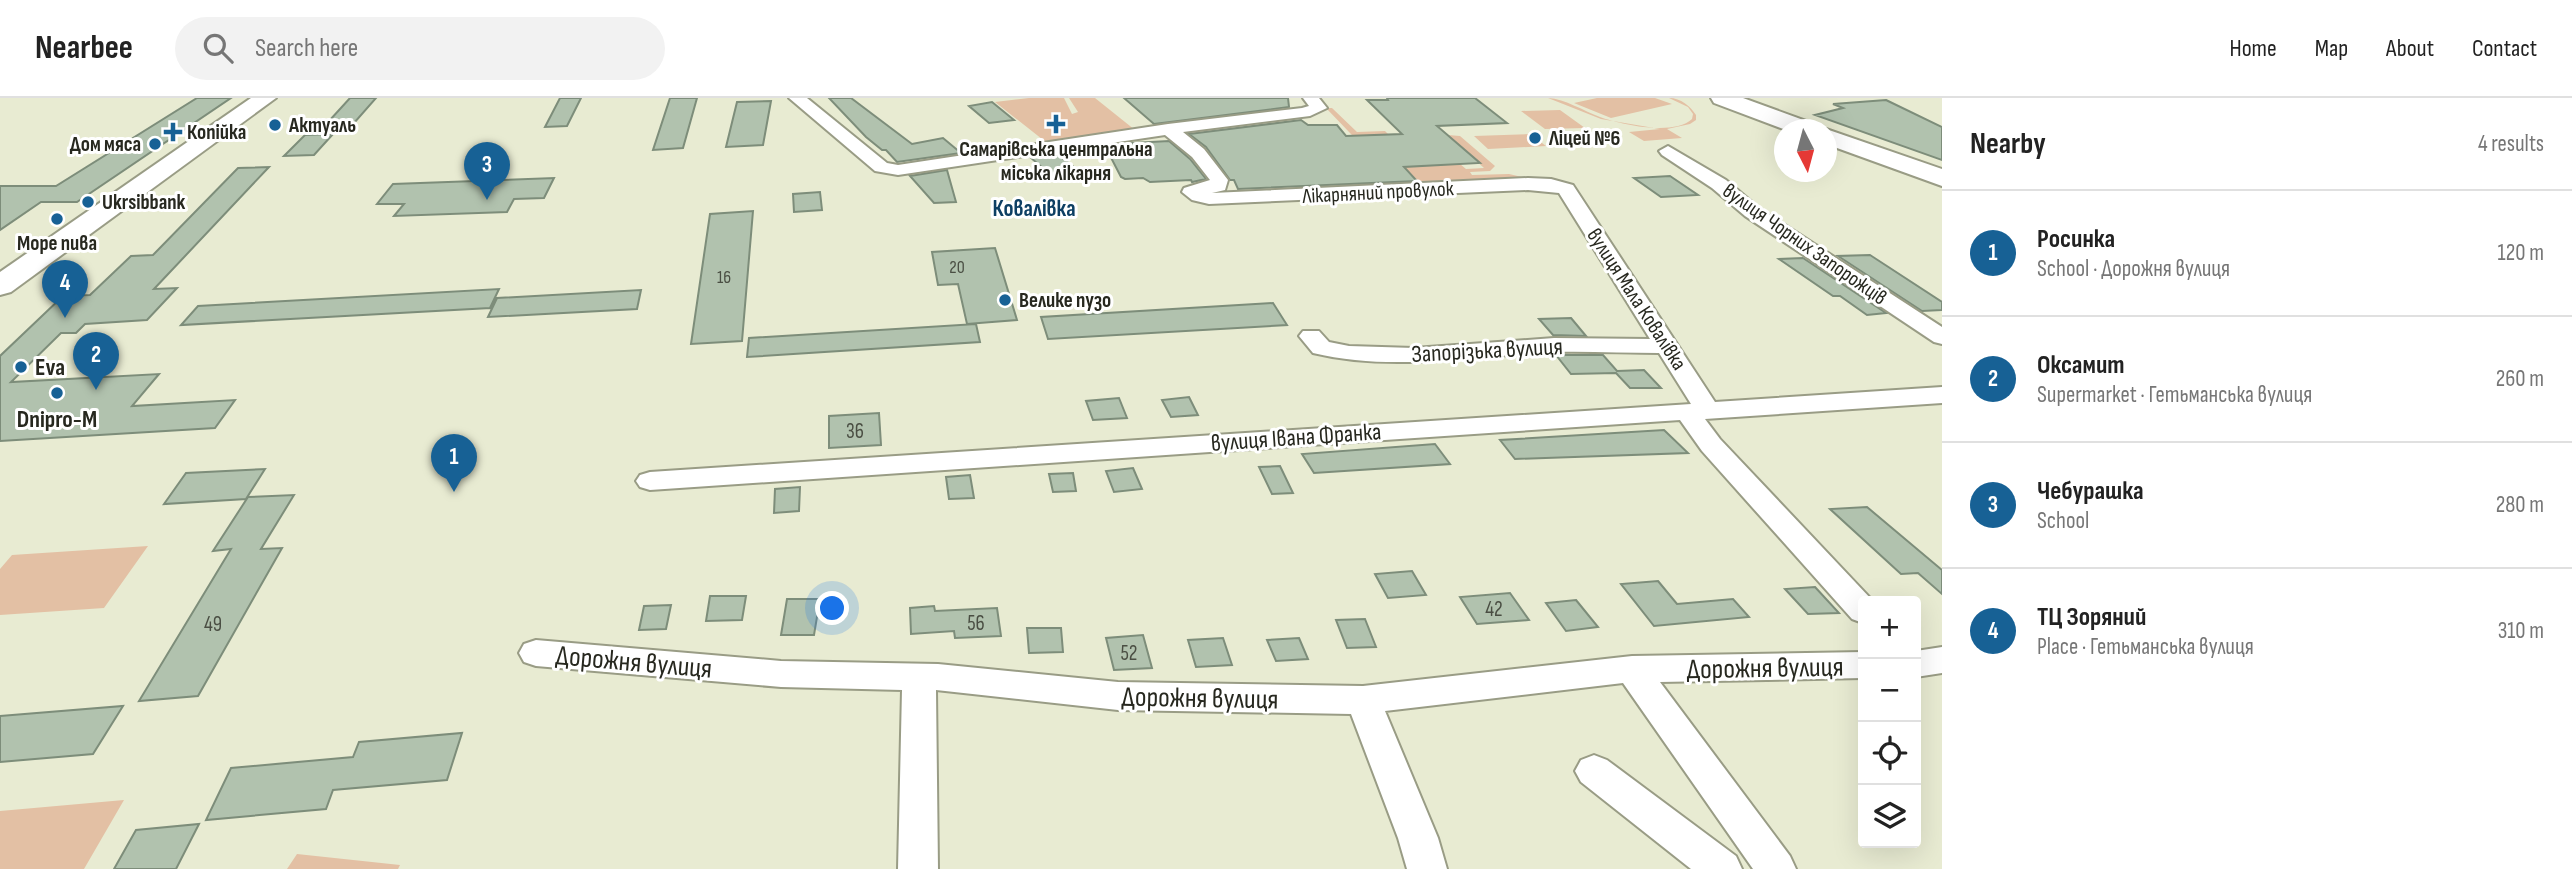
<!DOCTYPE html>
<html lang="en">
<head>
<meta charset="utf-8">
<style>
	:root { --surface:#fff; --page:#f2f2f2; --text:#222; --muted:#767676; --line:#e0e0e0; --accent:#176195 }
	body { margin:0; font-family:"Sofia Sans Condensed",sans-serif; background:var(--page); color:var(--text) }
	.controls { position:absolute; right:21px; bottom:21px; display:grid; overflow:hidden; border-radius:7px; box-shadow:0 7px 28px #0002 }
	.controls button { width:63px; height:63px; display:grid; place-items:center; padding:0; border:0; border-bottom:2px solid var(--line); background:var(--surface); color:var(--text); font:35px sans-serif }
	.compass { position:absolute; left:1774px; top:21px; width:63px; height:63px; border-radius:50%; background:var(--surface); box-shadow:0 7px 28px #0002; rotate:174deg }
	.you { position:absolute; left:833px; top:511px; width:24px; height:24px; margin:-18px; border:5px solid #fff; border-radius:50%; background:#1a73e8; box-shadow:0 0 0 10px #1a73e833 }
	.badge { display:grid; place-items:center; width:46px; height:46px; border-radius:50%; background:var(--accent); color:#fff; font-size:23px; font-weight:700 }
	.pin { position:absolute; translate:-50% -58px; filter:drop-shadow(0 2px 4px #0008) }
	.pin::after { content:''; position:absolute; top:37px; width:24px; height:21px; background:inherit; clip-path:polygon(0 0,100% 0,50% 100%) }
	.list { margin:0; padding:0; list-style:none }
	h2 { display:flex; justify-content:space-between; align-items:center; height:91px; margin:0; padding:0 28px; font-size:30px }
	h2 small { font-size:23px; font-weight:400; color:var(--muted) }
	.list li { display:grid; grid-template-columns:46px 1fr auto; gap:21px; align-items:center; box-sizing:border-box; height:126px; padding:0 28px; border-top:2px solid var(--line) }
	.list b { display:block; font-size:26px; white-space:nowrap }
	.list p { margin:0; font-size:23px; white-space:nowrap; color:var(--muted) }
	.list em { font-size:23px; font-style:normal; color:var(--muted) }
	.icon { flex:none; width:38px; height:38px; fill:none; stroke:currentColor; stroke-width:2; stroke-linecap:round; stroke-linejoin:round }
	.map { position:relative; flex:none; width:1942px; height:771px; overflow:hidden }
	header { display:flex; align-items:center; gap:42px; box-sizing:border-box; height:98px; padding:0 35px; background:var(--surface); border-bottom:2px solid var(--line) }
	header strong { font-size:33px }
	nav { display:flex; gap:38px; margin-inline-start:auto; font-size:24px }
	.search { width:490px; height:63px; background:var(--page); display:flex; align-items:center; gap:18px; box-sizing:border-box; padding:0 24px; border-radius:38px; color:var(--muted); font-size:26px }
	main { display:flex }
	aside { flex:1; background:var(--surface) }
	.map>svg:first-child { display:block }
	.green { fill:#e3c0a4 }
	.building { fill:#b1c2ae; stroke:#7d8d7a; stroke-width:2 }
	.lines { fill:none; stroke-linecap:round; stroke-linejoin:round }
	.street-casing { stroke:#999c85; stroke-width:4 }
	.secondary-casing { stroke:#999c85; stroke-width:4 }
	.highway-casing { stroke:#999c85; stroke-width:4 }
	.street { fill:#fff; fill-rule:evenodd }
	.secondary { fill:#fff; fill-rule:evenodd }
	.highway { fill:#fff; fill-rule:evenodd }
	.poi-dot { fill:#176195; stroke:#fff; stroke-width:2.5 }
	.labels { text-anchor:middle; stroke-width:6; stroke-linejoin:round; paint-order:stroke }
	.far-number-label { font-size:18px; fill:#4a4e43 }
	.far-poi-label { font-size:21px; font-weight:bold; fill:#27281f; stroke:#fff; text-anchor:start }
	.far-street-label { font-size:21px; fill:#27281f; stroke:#fff }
	.number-label { font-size:21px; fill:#4a4e43 }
	.far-quarter-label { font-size:23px; font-weight:bold; fill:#0d3f63; stroke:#fff }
	.street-label { font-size:24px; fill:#27281f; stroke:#fff }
	.poi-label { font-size:24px; font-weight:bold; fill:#27281f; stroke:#fff; text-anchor:start }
	.near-street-label { font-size:28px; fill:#27281f; stroke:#fff }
</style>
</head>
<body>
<header>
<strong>Nearbee</strong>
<div class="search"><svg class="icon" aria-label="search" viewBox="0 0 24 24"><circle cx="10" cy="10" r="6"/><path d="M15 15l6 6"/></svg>Search here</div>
<nav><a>Home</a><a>Map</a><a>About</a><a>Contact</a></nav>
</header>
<main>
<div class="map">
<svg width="1942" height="771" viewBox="0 0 1942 771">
	<rect width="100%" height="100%" fill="#e8ebd2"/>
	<!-- green -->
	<path class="green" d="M1029 0H1064L1072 16 1078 14 1069 0H1095L1135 32 1047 45 995 4Z
		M1548 0C1565 1 1584 13 1600 19 1622 27 1674 38 1692 21L1693 16 1688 9 1669 0C1681 0 1690 8 1696 17V22L1690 26 1667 31 1682 40 1644 43 1629 34 1660 31 1601 21Z
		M1597 0H1655L1672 6 1611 20 1574 5Z
		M1326 10H1332L1357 34 1385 33 1415 63 1460 66 1466 71 1484 70 1448 37 1460 38 1495 68 1490 73 1470 74 1472 77 1509 76 1522 79 1419 84 1397 62 1373 59Z
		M1560 12 1585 30 1545 31 1521 13Z
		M1530 36 1546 48 1488 51 1474 38Z
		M148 448 104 510 0 517V471L12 457Z
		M124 702 84 771H0V713Z
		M297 756 400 767 398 771H287Z"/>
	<!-- building -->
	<path class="building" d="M197 0H231L77 104H41L0 132V88H56Z
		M350 0H376L347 33 319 34Z
		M560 0H581L567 28 545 29Z
		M670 0H697L683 50 653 52Z
		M829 0H851L912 46 943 40 961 55 897 64 886 52H882L866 39Z
		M1124 0H1288L1289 9 1154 26Z
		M1387 0H1475L1507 25 1437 28 1480 65 1404 69 1417 83 1238 91 1234 82H1230L1206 49 1189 36 1301 22 1308 27H1337L1346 38 1402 36 1367 2H1388Z
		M1886 2 1942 29V62L1815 17 1843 10 1833 6Z
		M771 3 763 47 726 49 737 4Z
		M992 4 1014 22 989 25 969 8Z
		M333 36 314 57 284 58 305 37Z
		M1169 43 1190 61 1206 81 1192 84 1191 82 1150 84 1143 80 1125 81 1121 79 1106 50 1132 45Z
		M1057 56 1088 80 1057 82 1031 60Z
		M269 69 154 191 177 190 147 222 85 226 76 235H61L11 284 159 276 132 308 235 302 215 330 0 343V258L63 198 90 197 131 158 153 157 238 70Z
		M947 72 956 104 934 105 910 78Z
		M1670 78 1698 97 1661 99 1634 80Z
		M554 80 544 100 514 101 507 114 394 118 404 106H377L393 86Z
		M820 94 822 112 794 114 793 96Z
		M753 113 742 243 691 246 710 116Z
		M995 150 1017 222 967 226 958 186 938 187 932 154Z
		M1870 157 1942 204V212L1922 213 1838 158Z
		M1803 160 1886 215 1867 217 1840 198H1833L1779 161Z
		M499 191 490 210 181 227 198 208Z
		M641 192 637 211 488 219 497 200Z
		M1273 205 1287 227 1048 241 1041 219Z
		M1571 220 1586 238 1553 237 1539 221Z
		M976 226 980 244 747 259 749 240Z
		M1556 257H1603L1617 273 1644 272 1661 290H1630L1616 275 1571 276Z
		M1189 299 1198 317 1171 319 1162 302Z
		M1119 300 1127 320 1093 322 1086 303Z
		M879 315 881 347 829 350V318Z
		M1664 332 1688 355 1515 361 1500 342Z
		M1435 346 1450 366 1314 375 1302 356Z
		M1280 368 1293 395 1272 396 1259 369Z
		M1133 370 1142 391 1114 394 1106 373Z
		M265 371 246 401 164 406 186 375Z
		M1073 375 1076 393 1053 394 1049 376Z
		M970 377 974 400 949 401 946 379Z
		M800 389 799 413 774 415 775 391Z
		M294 397 261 451 282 450 198 598 139 603 231 451 213 453 248 399Z
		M1867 409 1942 472V496L1918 475 1901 476 1830 411Z
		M1412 473 1426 497 1388 500 1375 476Z
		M1658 483 1677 506 1733 501 1749 519 1654 528 1621 486Z
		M1815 489 1839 515 1808 516 1785 491Z
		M1510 495 1529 522 1477 526 1460 499Z
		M710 498H746L742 522 706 523Z
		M787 501H820L814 537H781Z
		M1576 502 1598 529 1566 533 1546 505Z
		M671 507 666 531 639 532 644 508Z
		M934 508 935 513 997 510 1001 538 955 540 954 533 911 536 910 510Z
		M1365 521 1376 549 1347 550 1336 522Z
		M1027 530H1061L1063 554 1029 555Z
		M1143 537 1152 570 1114 572 1106 540Z
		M1223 540 1232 567 1196 569 1188 542Z
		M1299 540 1308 561 1276 563 1267 542Z
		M123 608 93 656 0 664V618Z
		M462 635 447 682 333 692 326 711 206 722 231 670 353 659 359 644Z
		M199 726 176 771H114L136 732Z"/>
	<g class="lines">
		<!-- street casing -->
		<g class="street-casing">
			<path id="street" d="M789 0H807L887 65 898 67 1168 26 1302 10 1309 8 1303 0H1319L1327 10 1310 18 1183 34 1204 51 1228 82 1225 92 1212 95 1528 80 1551 81 1573 87 1715 304 1942 289V305L1705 321 1720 341 1873 503H1863V525L1852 521 1702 353 1680 322 650 392 640 389 636 383 640 377 650 374 1691 306 1659 255C1624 255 1588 253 1552 254 1473 258 1391 274 1313 255L1299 238 1303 233H1319L1329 244 1349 248 1414 250 1554 240 1650 241 1559 95 1528 92 1209 106 1192 102 1182 94 1184 90 1210 82 1192 59 1165 37 898 77 875 73Z
				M1668 48 1726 82 1759 110 1942 229V246L1934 244 1745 118 1712 90 1662 57 1659 53Z
				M536 542 781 563 938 566 1118 584 1363 588 1632 558 1863 554V580L1660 584 1790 758 1796 771H1753L1623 585 1385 613 1438 740 1447 771H1407L1398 740 1351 616 1118 612 936 592 938 771H898L902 592 781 589 536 568 524 564 519 555 524 546Z
				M1942 549V575L1916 579V553Z
				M1594 657 1607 662 1736 758 1742 771H1691L1581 684 1575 673 1581 662Z"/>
		</g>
		<!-- secondary casing -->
		<g class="secondary-casing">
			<path id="secondary" d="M1711 0H1743L1817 27 1820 32H1786L1714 5Z
				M1826 31 1942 71V88L1826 46V32H1824Z"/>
		</g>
		<!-- highway casing -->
		<g class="highway-casing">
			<path id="highway" d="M251 0H276L11 194 0 197V174Z"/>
		</g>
		<!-- street -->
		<use href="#street" class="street"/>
		<!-- secondary -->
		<use href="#secondary" class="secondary"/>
		<!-- highway -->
		<use href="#highway" class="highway"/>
	</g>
	<!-- markers -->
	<g class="poi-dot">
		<path d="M1052.5 15.5h7v7h7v7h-7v7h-7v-7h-7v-7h7z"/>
		<circle cx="275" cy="27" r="7"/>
		<path d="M169.5 23.5h7v7h7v7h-7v7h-7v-7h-7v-7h7z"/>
		<circle cx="1535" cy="40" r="7"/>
		<circle cx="155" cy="46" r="7"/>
		<circle cx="88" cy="104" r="7"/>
		<circle cx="57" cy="121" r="7"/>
		<circle cx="1005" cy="202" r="7"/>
		<circle cx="21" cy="269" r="7"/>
		<circle cx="57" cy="295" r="7"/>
	</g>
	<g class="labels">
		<!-- far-number labels -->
		<g class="far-number-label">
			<text x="957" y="175">20</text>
			<text x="724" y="185">16</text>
		</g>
		<!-- far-poi labels -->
		<g class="far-poi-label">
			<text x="289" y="34">Актуаль</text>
			<text x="187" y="41">Копійка</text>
			<text x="1549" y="47">Ліцей №6</text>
			<text x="141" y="53" text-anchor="end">Дом мяса</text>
			<text x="1056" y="58" text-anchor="middle">Самарівська центральна<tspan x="1056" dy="24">міська лікарня</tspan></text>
			<text x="102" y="111">Ukrsibbank</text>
			<text x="57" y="152" text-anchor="middle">Море пива</text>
			<text x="1019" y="209">Велике пузо</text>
		</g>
		<!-- far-street labels -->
		<g class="far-street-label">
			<text transform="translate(1378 94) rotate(-3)" y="7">Лікарняний провулок</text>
			<text transform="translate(1805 146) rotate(35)" y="7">вулиця Чорних Запорожців</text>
			<text transform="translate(1637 201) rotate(57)" y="7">вулиця Мала Ковалівка</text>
		</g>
		<!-- number labels -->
		<g class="number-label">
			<text x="855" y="340">36</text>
			<text x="1494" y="518">42</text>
			<text x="976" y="532">56</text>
			<text x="213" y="533">49</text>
			<text x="1129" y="562">52</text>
		</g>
		<!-- far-quarter labels -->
		<g class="far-quarter-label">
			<text x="1034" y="118">Ковалівка</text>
		</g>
		<!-- street labels -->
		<g class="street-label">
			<text transform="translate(1487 252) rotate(-3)" y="8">Запорізька вулиця</text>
			<text transform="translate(1296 339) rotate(-4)" y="8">вулиця Івана Франка</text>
		</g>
		<!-- poi labels -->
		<g class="poi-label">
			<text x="35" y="277">Eva</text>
			<text x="57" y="329" text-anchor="middle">Dnipro-M</text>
		</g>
		<!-- near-street labels -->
		<g class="near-street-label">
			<text transform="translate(634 563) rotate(5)" y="10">Дорожня вулиця</text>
			<text transform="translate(1765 569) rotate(-1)" y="10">Дорожня вулиця</text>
			<text transform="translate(1200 599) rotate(1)" y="10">Дорожня вулиця</text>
		</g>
	</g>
</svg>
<div class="controls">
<button>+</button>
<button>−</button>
<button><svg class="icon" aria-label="locate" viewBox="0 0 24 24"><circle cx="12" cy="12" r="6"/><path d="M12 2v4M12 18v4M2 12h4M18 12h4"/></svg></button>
<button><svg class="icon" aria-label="layers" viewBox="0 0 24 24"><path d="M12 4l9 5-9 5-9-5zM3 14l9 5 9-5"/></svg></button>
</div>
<svg class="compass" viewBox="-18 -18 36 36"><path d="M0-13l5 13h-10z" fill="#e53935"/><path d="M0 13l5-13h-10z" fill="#767676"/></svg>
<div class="you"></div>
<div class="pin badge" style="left:454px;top:394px">1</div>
<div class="pin badge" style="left:96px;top:292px">2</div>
<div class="pin badge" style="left:487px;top:102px">3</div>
<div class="pin badge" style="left:65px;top:220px">4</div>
</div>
<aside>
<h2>Nearby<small>4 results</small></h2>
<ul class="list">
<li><span class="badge">1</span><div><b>Росинка</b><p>School · Дорожня вулиця</p></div><em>120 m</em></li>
<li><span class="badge">2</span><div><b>Оксамит</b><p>Supermarket · Гетьманська вулиця</p></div><em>260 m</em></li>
<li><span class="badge">3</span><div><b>Чебурашка</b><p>School</p></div><em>280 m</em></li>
<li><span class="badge">4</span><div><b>ТЦ Зоряний</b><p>Place · Гетьманська вулиця</p></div><em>310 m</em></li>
</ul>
</aside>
</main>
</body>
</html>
